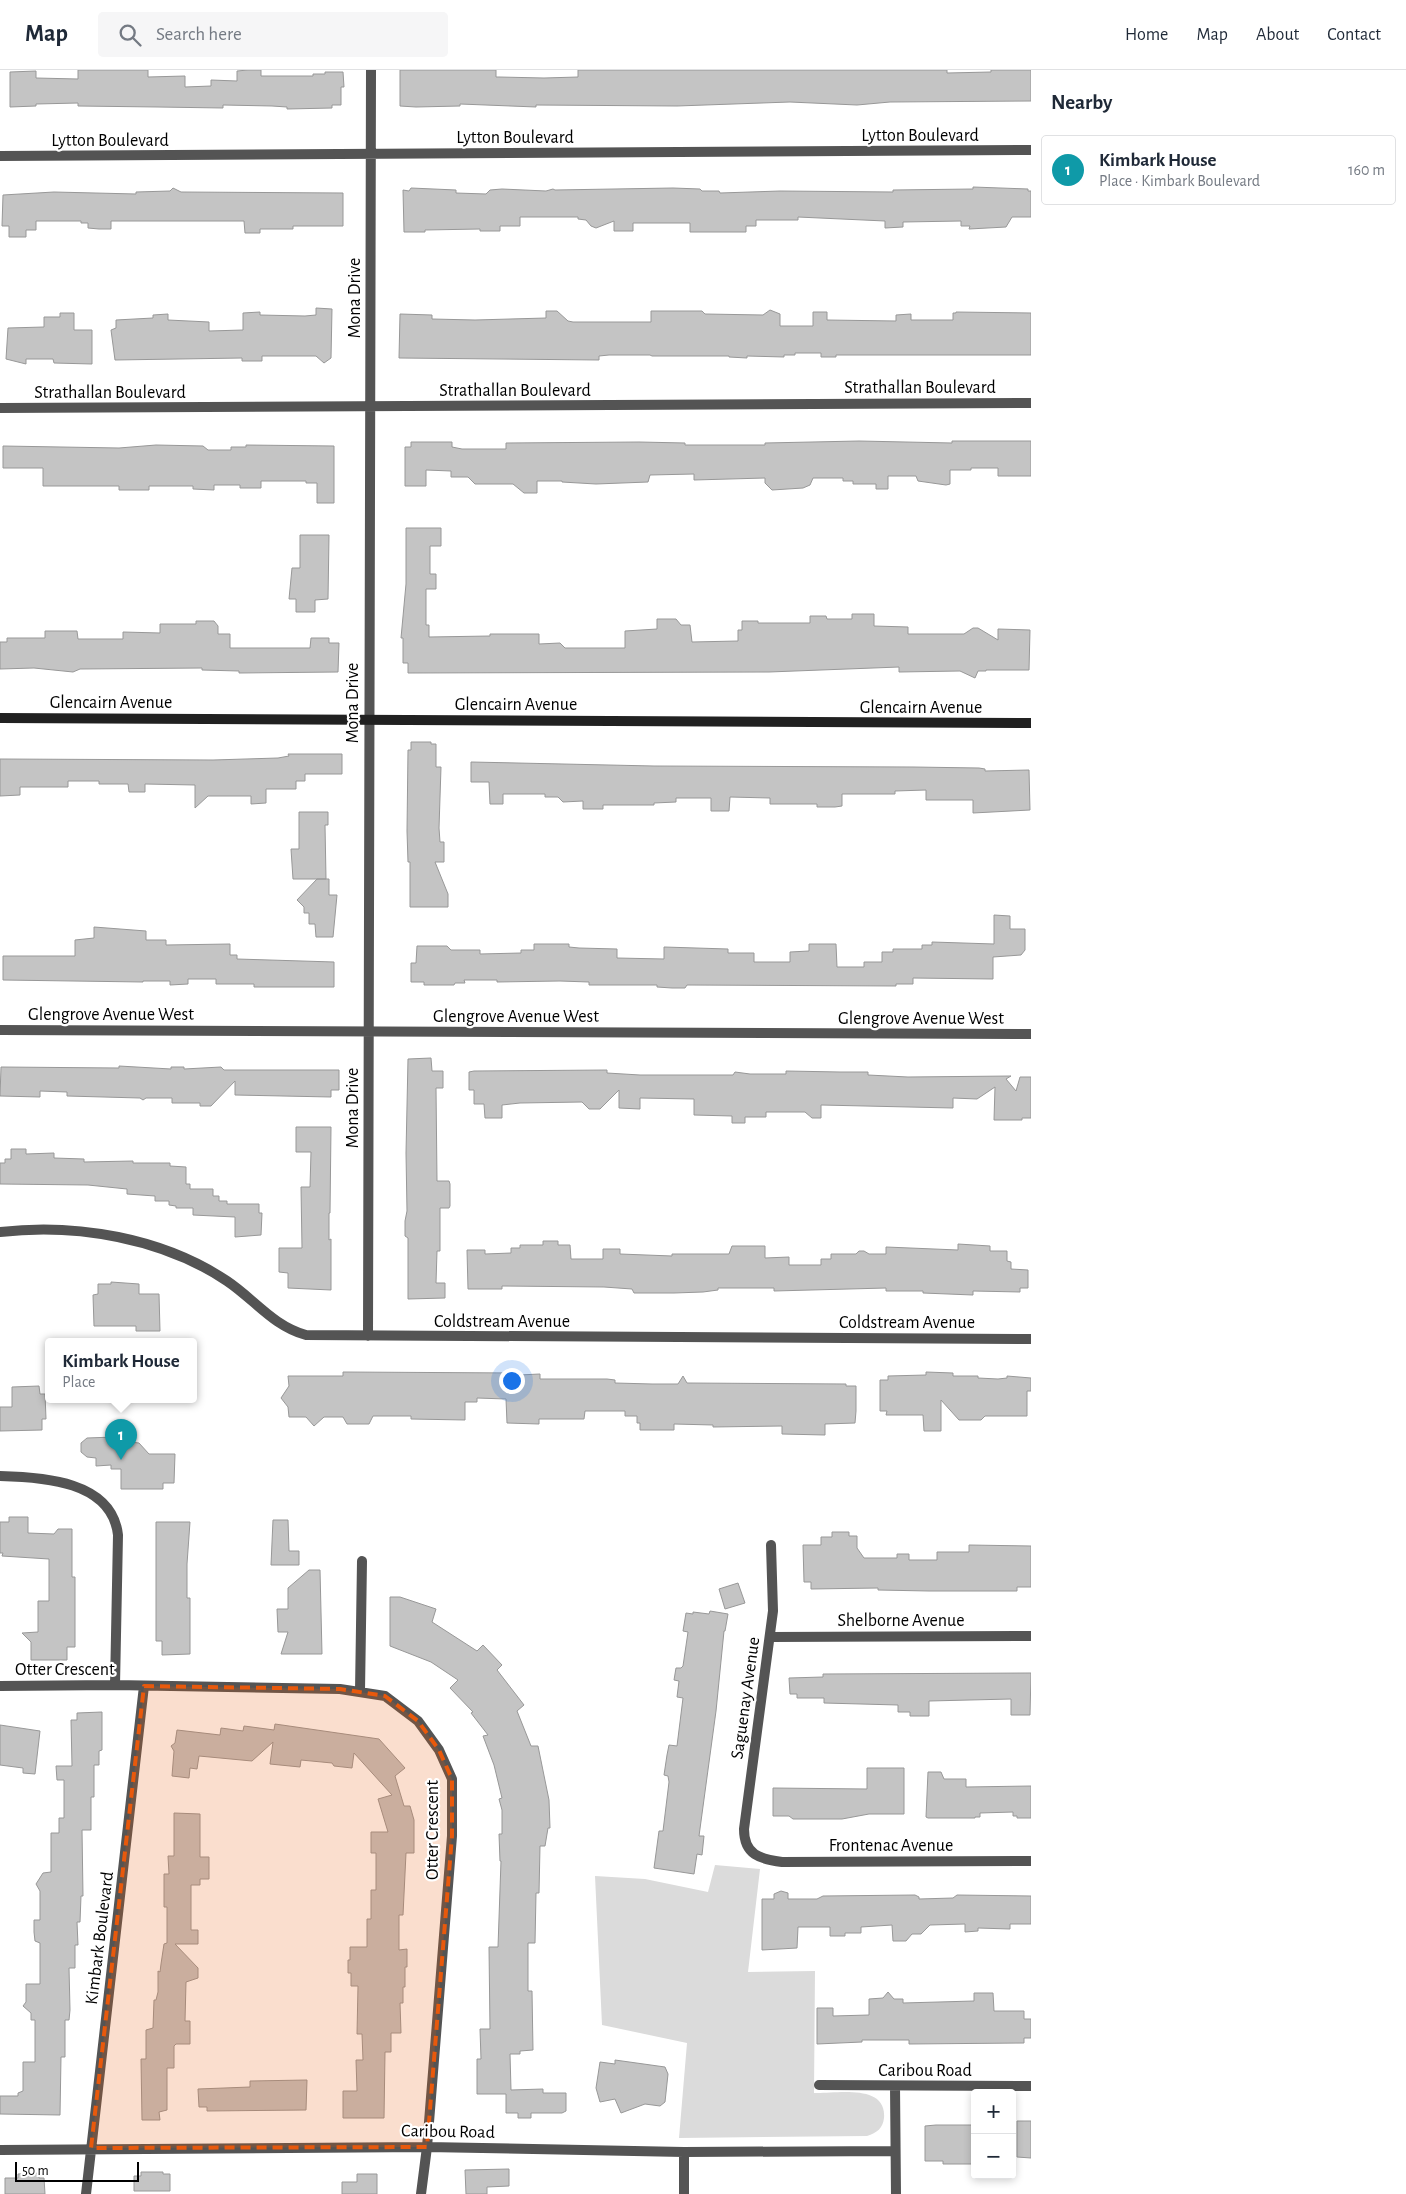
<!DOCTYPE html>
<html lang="en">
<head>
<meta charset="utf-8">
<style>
	:root { --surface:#fff; --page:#f6f6f7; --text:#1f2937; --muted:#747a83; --line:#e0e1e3; --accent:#0f766e }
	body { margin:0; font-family:"Alegreya Sans",sans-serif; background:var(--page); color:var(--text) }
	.controls { position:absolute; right:15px; bottom:15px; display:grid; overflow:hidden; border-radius:5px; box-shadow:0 2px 8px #0003 }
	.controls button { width:45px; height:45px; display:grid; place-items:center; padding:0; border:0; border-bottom:1px solid var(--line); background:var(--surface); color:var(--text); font:25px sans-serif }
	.scale { position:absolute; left:15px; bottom:12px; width:124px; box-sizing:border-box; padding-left:5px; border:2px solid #000; border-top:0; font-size:14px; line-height:18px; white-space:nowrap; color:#000; -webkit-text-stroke:4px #fff; paint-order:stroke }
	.you { position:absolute; left:511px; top:1310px; width:18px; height:18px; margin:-12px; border:4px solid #fff; border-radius:50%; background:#1a73e8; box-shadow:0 0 0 8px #1a73e833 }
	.badge { display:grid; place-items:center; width:32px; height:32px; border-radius:50%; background:var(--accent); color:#fff; font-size:16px; font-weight:700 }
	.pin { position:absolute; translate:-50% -41px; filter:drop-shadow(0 1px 2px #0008) }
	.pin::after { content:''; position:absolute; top:26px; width:18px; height:15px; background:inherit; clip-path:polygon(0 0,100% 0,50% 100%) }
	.popup { position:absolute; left:45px; top:1268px; width:152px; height:65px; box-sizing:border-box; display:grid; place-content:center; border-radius:5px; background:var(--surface); filter:drop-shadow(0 1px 4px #0005); font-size:16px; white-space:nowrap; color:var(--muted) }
	.popup b { font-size:19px; color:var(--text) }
	.popup::after { content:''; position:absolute; left:50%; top:100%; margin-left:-10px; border:10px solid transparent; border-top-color:var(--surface) }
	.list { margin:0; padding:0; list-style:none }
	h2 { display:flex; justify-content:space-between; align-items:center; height:65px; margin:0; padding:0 20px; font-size:21px }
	h2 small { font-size:16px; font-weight:400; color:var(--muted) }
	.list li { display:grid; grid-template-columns:32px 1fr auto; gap:15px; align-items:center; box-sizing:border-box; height:70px; margin:0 10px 10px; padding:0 10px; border:1px solid var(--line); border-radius:5px }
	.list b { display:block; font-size:19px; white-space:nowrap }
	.list p { margin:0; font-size:16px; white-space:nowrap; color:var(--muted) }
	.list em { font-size:16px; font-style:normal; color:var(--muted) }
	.icon { flex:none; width:28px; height:28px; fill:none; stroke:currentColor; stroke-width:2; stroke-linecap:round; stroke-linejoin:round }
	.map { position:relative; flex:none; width:1031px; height:2124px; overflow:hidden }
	header { display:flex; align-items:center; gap:30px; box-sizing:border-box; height:70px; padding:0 25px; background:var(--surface); border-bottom:1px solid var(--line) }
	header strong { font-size:24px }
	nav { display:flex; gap:28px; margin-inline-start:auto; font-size:18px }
	.search { width:350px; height:45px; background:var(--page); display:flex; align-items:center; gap:12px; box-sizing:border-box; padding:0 18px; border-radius:5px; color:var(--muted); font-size:19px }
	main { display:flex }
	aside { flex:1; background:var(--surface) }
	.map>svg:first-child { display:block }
	.green { fill:#dbdbdb }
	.building { fill:#c4c4c4; stroke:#989898 }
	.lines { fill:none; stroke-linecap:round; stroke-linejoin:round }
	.street { stroke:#545454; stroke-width:10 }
	.secondary { stroke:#212121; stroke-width:10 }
	.marked { fill:#e8590c; fill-opacity:0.2; stroke:#e8590c; stroke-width:4; stroke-dasharray:10 6; stroke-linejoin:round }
	.labels { text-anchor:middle; stroke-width:4.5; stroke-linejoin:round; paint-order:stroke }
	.street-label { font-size:18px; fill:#000; stroke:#fff }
</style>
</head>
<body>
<header>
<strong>Map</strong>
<div class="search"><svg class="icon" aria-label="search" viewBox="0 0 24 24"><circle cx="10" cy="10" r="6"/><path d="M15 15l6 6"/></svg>Search here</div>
<nav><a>Home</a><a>Map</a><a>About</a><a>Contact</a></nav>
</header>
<main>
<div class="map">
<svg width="1031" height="2124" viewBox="0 0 1031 2124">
	<rect width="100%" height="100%" fill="#fff"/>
	<!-- green -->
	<path class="green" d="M715 1795 760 1799 748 1902 815 1901 814 2023C835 2024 887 2013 884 2048 883 2058 877 2063 867 2066L679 2068 687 1973 602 1955 595 1806 645 1809 708 1822Z"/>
	<!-- building -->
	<path class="building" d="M78 0H148V7L185 6V17L211 16V10L237 11V1L248 0H261V6H313V4H325V2H343L344 17H341V35H332V38L287 39V37L272 36 223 35V38L158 37 78 36V33L36 34V36L10 37V2L36 1V8L78 9Z
		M400 0H496V7H499L544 8 578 7V0H947V3L991 2V0H1031V31L890 32 857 35 790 32 677 36 536 35V37L460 34V36L416 37 400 36Z
		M973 117 1028 119V121H1031V147H1012L1006 157 969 159 970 156H961V151L903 152V157L885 158V151L798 147V150H756V156H746V162H690V153H633V161H614V151L596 158 591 156 586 150 578 149V147H520V156H500V161H480V159L425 160V162H404L403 120 409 121 411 118 456 120V123L486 124 490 120 502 119 546 121 553 119 555 120 673 118 700 119 702 121H719L720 123 780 121 893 122V120L973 119Z
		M173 118 181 122 343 123V156H293V159H260V163H245L244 151H111V159H99L88 158V153H81V151H36V160H26V167H9V156H2L3 125 54 122 136 124V122L170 121Z
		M316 238 332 239 331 288 324 293 316 286H262V291H242V288L115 290 111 260 116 258V250L153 248V245L168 244V250L209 252V261L243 260V243L260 242V245L305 246 316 245Z
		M770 240 780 244V256H813V242H827V250L896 251V245L911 244V250H953V243H956V242L1031 243V285H836V287H821V283H795V285H784V287L747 286V288L729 287V286H652L650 285H609L599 286V290L399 288 400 244 432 245V249L475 250 546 248V241H557L568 251 573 252H651V241H702L705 244 763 245Z
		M60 243H74V260H92V294L54 293 53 289H26V294L6 289 8 258 44 257V247H60Z
		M859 371 952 373V371H1031V406H998V398H971V400H950V414L946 415 918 411 916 406H888V419H876V414H853V411H843V408H813L810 415 803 418 772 420 765 413V408L694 410V404L650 405 648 412 596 414 562 412V411H537V423H524L513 414H475L468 407H451V401L426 400V416H405V377H411V372H452V377L462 379H506V373L639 372 685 373V375H765V373Z
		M156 375 203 376 208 380H231V377H246V375L334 376V433H317V413H306V411H261V418H240V415H214V420L193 419V416H149V420H119V416H43V398H3V376L119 378Z
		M406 458H441V476H430V504H436V519H426V555H429V567L490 566V564H539V574L560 573 565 578H625V561L657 559V549H676L681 555H690L692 572 738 571V560H742V551H758V553H810V546H826L827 549H852V544H874V556L908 557V564H964L973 558H978L998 570V559L1030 560 1029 600H986V601H978L975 608 960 601 899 602V597L769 602 408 603V593H403V568H401L406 514Z
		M300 465H329L328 529 315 530V542H296V529H289L292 498H300Z
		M196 551H214L218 556V564H230V578H310L311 568H329V573H339L338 602 239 603V601L202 600V598L80 599 73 602 34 598 0 599V572H7V568H45V561H77L78 569H123V562L160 563V554H196Z
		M411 672H431V674H436V697H441L439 758 440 772H444V792H435L448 824V837H410V792H408L407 761 408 680H411Z
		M288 684H342V704H305V711H296V719H266V733L251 734V726H208L195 738V715L145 714V722H129L128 714H99V711H68V717H20V725L0 726V689L213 690 278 688 289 686Z
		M471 692 654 696 913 697 979 698 985 699V701L1029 700 1030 740 973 743V730H926V720L895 721V724H842V736L835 737H817V734H770V728L730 727 729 741H711V728H676V732L654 733V735H603V739H583V731L563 732 558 727H545V724H503V734H490L489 712H471Z
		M299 742H328V755H325L326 809H293L291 779H299Z
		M317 809H329V825H337L333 867H316L315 854H309V843H304V837L297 830Z
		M994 845 1010 846V859H1025V880L1021 885 993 887V909L913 908V914H896V916L687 915 685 918H672L657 917V915H589V912L560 911 497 912V910H464L465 913H455L454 915H424V912H411V893H416L417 876H447L451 880H480V884L521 883V880H534V874H569V877L579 878 617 879V888L664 889V877L728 879V883H754V892H790V882L809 881V874H836L837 897H864V892H882V882H893V879H922V875H932V872L994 874Z
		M94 857 146 861V870H166V875L230 874V885H237V889L334 892V917H254V914H216V909H188V914L170 915V911H143V912L3 910V886H75V870L94 868Z
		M431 988 432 1001H443V1018H436L437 1111H449L450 1114V1136L449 1138H440V1181H437L436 1213H445V1228L408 1229V1168L405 1166V1151L407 1141 406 1083 408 989Z
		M119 996 171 999V997H184V999L221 997 224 1000H339V1020H331V1027L235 1025V1011L211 1036H200V1033H172V1028H146L143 1030 140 1028 67 1026V1022L40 1021V1027L0 1026 1 997 119 998Z
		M607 1000V1003L640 1005H733L735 1002 750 1004H786V1001L840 1002H868V1005L908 1007 1011 1006 1006 1009 1016 1021 1020 1007H1031V1048H1022V1050H994L995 1017 977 1029 953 1028V1038L821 1035V1048H812L805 1042H766V1047H745V1053H732V1046L694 1045V1029L640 1028V1039L619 1038V1020L600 1039H589L582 1032 520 1033 502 1035V1048H485L484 1034H474V1020H469V1002L474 1001Z
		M296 1057H331L330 1143H329V1170L331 1169V1220L288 1218V1203L279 1202V1178H302L301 1117H310L311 1082H296Z
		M11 1079H26V1084L54 1083V1088L84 1089V1092L133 1091V1093H170V1096L186 1097V1114H190V1119H213V1126H219V1131H227V1134H259V1143H262L261 1165 235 1167V1147L193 1145V1138H176V1136L169 1135V1131H155V1126L127 1124V1119L88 1115 0 1114V1093H5V1089H11Z
		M543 1171H558V1175H570L571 1189H603V1179H620V1184L672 1186V1184H729L732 1176H765V1188L789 1187V1195H821V1189H831V1184H856L859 1181H864L869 1184H886V1177L958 1180V1174L990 1176V1181H1007V1191L1011 1192V1199L1028 1200V1218H1020V1222L973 1221V1225L923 1223V1221H886V1218L774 1221V1218H718V1220L703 1222 674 1223H634L632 1219 604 1217 502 1216V1219H468L467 1180H485V1184L511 1183V1178H520V1175H543Z
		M111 1212 139 1214V1224H159L160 1261H136V1256H94L93 1225 98 1224V1214H111Z
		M343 1302 517 1303 519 1305 540 1304V1309H607L615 1310V1313L652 1314H678L683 1306 687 1313 846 1314V1316H856V1341L855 1353 825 1354V1365L782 1364V1356L713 1357V1355L674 1354V1360H640V1353H637V1346H625V1341H585L584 1349H539V1354L507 1353 506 1329 477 1328V1332H465V1350L411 1349V1346H373L369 1354H347L343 1347H324L314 1356 306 1347H289L288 1337 281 1328 289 1316 288 1306H343Z
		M926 1302 953 1303V1306H978V1308L998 1309 1007 1308V1306L1031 1308V1321H1027V1346H985L981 1350H959L941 1330V1361H924L923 1345H886L887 1341H880V1310H888V1306L926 1305Z
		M39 1316 40 1324H45L46 1349H42V1360L0 1361V1337H12V1317Z
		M119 1365 124 1366 130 1372 139 1373 149 1384H175L174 1413H163V1419H121V1399H111V1395L96 1396V1388L87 1387 81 1382V1373L87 1368 114 1367Z
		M9 1447H28V1463L54 1464 58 1459H72V1507H75V1577H67V1590H31V1572L22 1563 38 1562V1531H49V1489L2 1486 3 1483H0V1452H9Z
		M273 1450H288L289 1481H299V1495H271Z
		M156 1452H190L187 1494V1528H190V1584L162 1585V1571H156Z
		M832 1462H849V1466H857V1478L864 1488H897V1484H909V1490H937V1482H969V1475L1031 1476V1517H1017V1521H929L878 1520V1518L811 1519V1512H804L803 1475H821V1467H832Z
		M309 1500H320L322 1584H281L288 1562H278L277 1539H288V1518Z
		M738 1513 745 1533 725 1539 719 1519Z
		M390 1527H400L436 1539 432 1552 477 1581 483 1575 502 1595 497 1600 524 1635 517 1641 531 1676H538L549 1730 550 1758H548L545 1776H540L539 1823H536L535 1873H528V1921H532L533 1980 520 1981V1984H510L511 2020 543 2019V2023H566V2041L562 2043H531V2048H518V2043H506V2024H477V1989H481L480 1959H490L489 1877H498L501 1791H500L499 1764H502V1740L499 1729 502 1728 494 1695 483 1666 488 1665 471 1643 473 1642 450 1618 458 1610 431 1592 390 1576Z
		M710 1541 728 1544 725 1561H724L716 1641 699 1766H704L702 1785 697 1784 694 1804 654 1798 659 1761H663L669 1712 668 1706 664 1705 667 1685 669 1675 677 1676 683 1628 677 1627 679 1611 674 1610 676 1598H681L683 1596 688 1562 683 1561 686 1543 693 1544V1542L709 1544Z
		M1031 1603 1030 1645H1011V1629L929 1631V1646H910V1642H898V1635L824 1633V1628H797V1624H790L789 1608 823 1607V1604Z
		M102 1642V1680L99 1681V1695H94V1727H91V1760H82L83 1826H81L80 1852H77L78 1875H75V1898H69L70 1940 69 1950H65V1987H61L60 2045 0 2044V2026H18V2023L23 2021V1992H35V1950H31V1943L23 1936 26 1932V1914H40V1873L35 1871 34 1862V1850H40V1821L36 1814 43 1803 51 1802V1763H59V1748H64V1710H57L56 1696H72L71 1650H77V1643Z
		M275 1654 379 1669 405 1698 395 1706 404 1736H410L414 1750V1783H406L403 1845H399V1880L407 1879V1897H405V1917H403V1933H400L401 1963H391V1982H385L384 2048H343V2021H357L356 1990H363L362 1964H357L358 1916H351V1903H348V1890H350V1877H367V1849H371V1820H376V1783H371V1762H388L378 1729 392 1725 354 1683 352 1698 334 1696 332 1693 301 1690 300 1697 270 1694 273 1672 252 1691 199 1686 197 1699 190 1698 189 1708 172 1706 174 1681 171 1676 175 1673 177 1660 220 1665 221 1658 243 1661 244 1656 274 1660Z
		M0 1655 40 1661 35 1704 23 1703V1698L0 1695Z
		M867 1698H904V1744H869L842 1749H793L789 1746H773V1718L867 1719Z
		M928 1702H941L944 1709H966V1717L1031 1716V1748H1017V1746H1013V1742L980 1743V1747H975V1748H928L926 1747Z
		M174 1743 200 1744V1787H209V1809H200V1815H191V1860H198V1874H175L198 1898V1908L186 1912 185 1951H190V1974H176L174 1976V1998H167V2040L159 2042 160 2050H142L141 1989H146V1960L153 1958 154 1930H156L158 1922V1901L160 1902 161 1894 164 1874 167 1873V1837H164V1804H169L168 1786H174Z
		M781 1821 788 1823V1829H817L823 1826 915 1825 919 1827V1829L953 1828 957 1825 1031 1826V1854H1010V1859L978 1858V1861L965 1862V1854L930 1855 921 1864H912L906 1871H893L892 1855 861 1857V1863H845V1866H830V1857H798L797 1878 762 1880V1829H774V1824Z
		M888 1922 894 1929H903V1933L974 1931V1923H993L994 1941H1024V1949H1031V1968H1024V1973L909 1974V1970H862V1972L817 1974V1938H833V1946L869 1945V1929L883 1928Z
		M615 1990 665 1997 668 2004 665 2032 660 2036 645 2034 621 2043 615 2029 600 2032 596 2018 600 1992 615 1994Z
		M307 2010 306 2040 207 2041V2037H199L198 2019 250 2017V2011Z
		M1017 2051H1031V2088L1017 2087Z
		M936 2055H975V2094H943V2091H925V2056Z
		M509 2099V2116L487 2117V2124H466L465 2100Z
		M141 2102H163V2104H170V2121H134V2106H141Z
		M39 2103V2108H44L45 2124H5V2108H18V2104Z
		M357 2104H377V2124H342V2112H357Z"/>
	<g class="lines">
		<!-- street -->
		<path class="street" d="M0 86 1031 80
			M0 338 1031 333
			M0 960 1031 964
			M0 1162C76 1153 163 1168 227 1211 254 1229 273 1256 306 1265L1031 1269
			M368 1266 371 0
			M0 1406C43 1407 112 1411 118 1465L115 1615
			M771 1475 773 1541 744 1759C744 1785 760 1789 782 1792L1031 1791
			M770 1567 1031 1566
			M0 1616 115 1615 340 1619 385 1626 418 1651 439 1680 452 1709V1766L427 2077 421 2124
			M360 1621 362 1491
			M819 2015 1031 2016
			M895 2016 896 2124
			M0 2080 427 2077 684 2082 895 2081
			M684 2082V2124
			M86 2124 144 1616"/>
		<!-- secondary -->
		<path class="secondary" d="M0 648 1031 653"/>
	</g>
	<!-- marked area -->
	<path class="marked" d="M144 1616 340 1619 385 1626 418 1651 439 1680 452 1709V1766L427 2077 91 2078Z"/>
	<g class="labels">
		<!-- street labels -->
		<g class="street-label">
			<text x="920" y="71">Lytton Boulevard</text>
			<text x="515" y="73">Lytton Boulevard</text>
			<text x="110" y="76">Lytton Boulevard</text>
			<text transform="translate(354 228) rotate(-90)" y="6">Mona Drive</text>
			<text x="920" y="323">Strathallan Boulevard</text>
			<text x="515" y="326">Strathallan Boulevard</text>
			<text x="110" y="328">Strathallan Boulevard</text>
			<text x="111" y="638">Glencairn Avenue</text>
			<text transform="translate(352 633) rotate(-90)" y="6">Mona Drive</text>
			<text x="516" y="640">Glencairn Avenue</text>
			<text x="921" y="643">Glencairn Avenue</text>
			<text x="111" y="950">Glengrove Avenue West</text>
			<text x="516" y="952">Glengrove Avenue West</text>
			<text x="921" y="954">Glengrove Avenue West</text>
			<text transform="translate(352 1038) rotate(-90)" y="6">Mona Drive</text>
			<text x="502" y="1257">Coldstream Avenue</text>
			<text x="907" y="1258">Coldstream Avenue</text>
			<text x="901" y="1556">Shelborne Avenue</text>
			<text x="65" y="1605">Otter Crescent</text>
			<text transform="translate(745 1628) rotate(-82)" y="6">Saguenay Avenue</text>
			<text transform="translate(432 1760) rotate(-90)" y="6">Otter Crescent</text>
			<text x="891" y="1781">Frontenac Avenue</text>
			<text transform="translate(99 1868) rotate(-83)" y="6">Kimbark Boulevard</text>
			<text x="925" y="2006">Caribou Road</text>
			<text transform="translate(448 2061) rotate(1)" y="6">Caribou Road</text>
		</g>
	</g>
</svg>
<div class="controls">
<button>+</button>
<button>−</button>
</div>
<div class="scale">50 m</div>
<div class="you"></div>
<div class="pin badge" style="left:121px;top:1390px;background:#0f9aa8">1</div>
<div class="popup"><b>Kimbark House</b>Place</div>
</div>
<aside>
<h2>Nearby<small></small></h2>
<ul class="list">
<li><span class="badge" style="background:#0f9aa8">1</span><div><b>Kimbark House</b><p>Place · Kimbark Boulevard</p></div><em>160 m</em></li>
</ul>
</aside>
</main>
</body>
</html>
